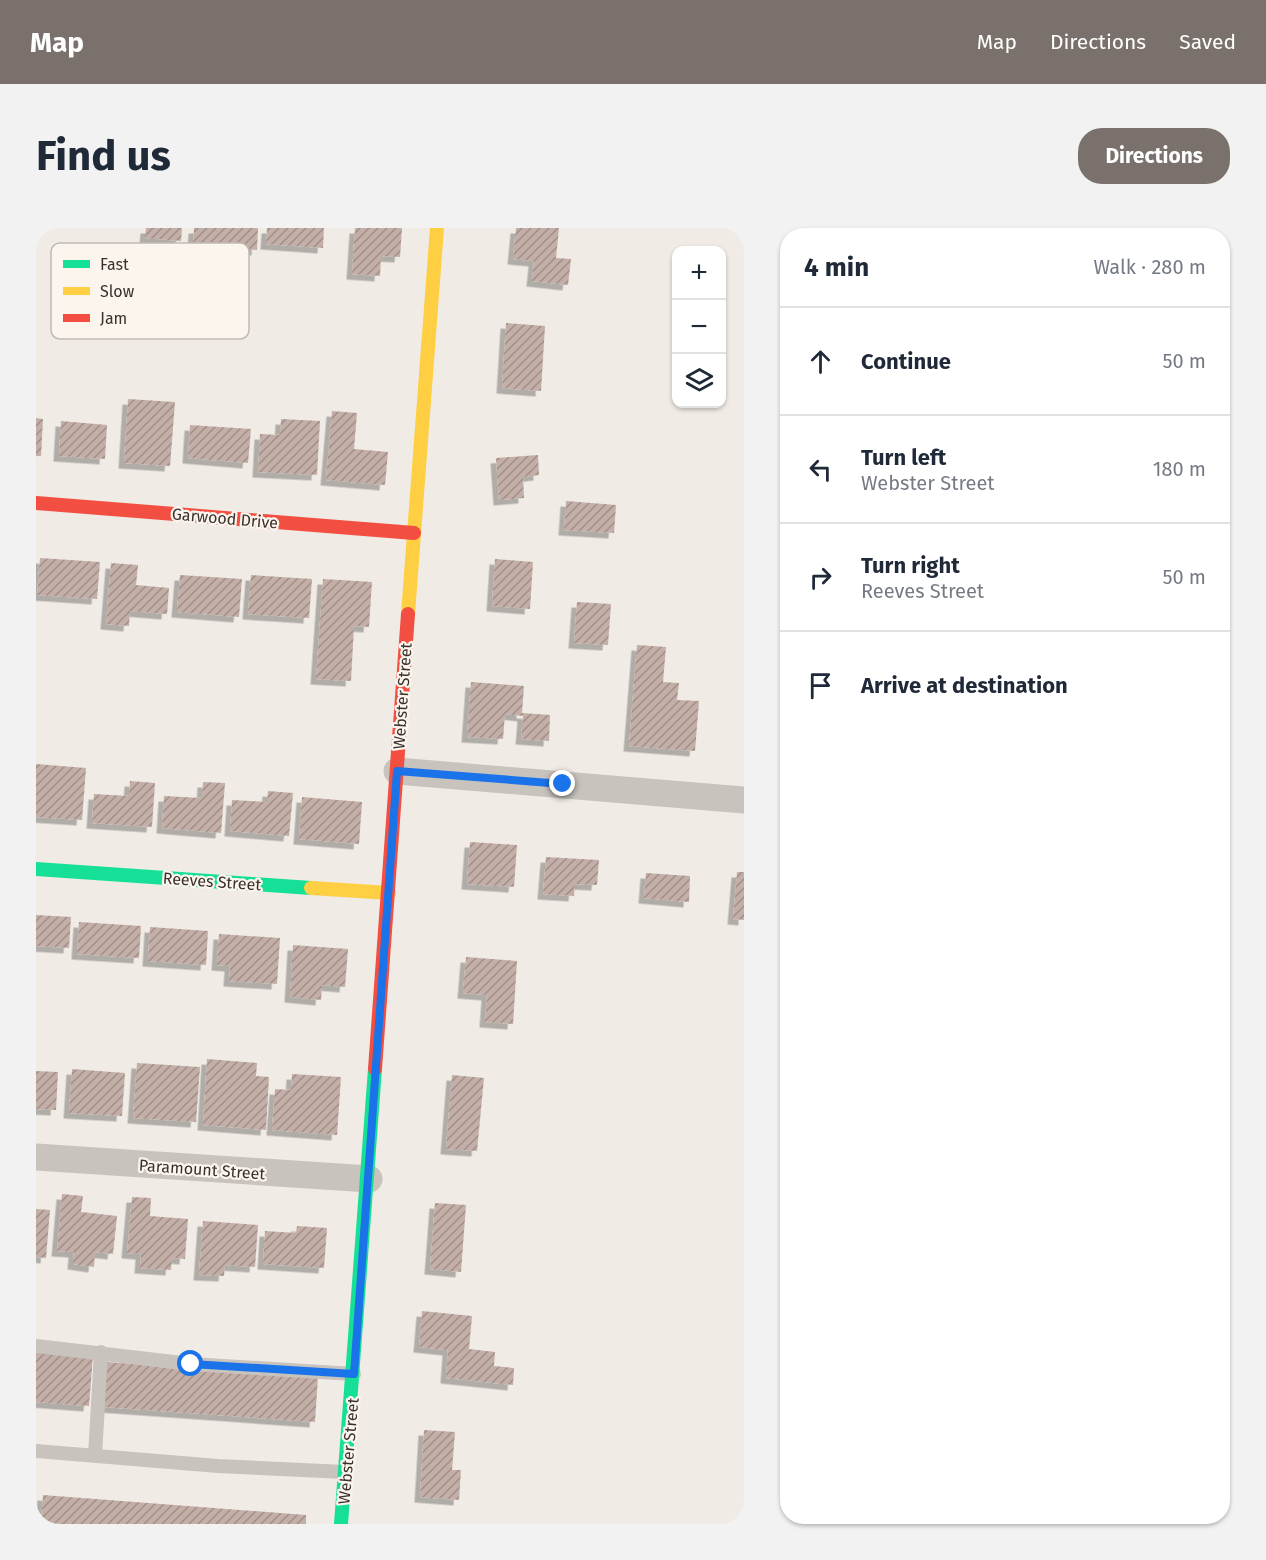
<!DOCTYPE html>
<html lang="en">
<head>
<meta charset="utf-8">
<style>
	:root { --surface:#fff; --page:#f2f2f3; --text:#1f2937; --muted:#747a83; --line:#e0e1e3; --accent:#7a716c }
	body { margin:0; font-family:"Fira Sans",sans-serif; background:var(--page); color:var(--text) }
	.controls { position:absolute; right:18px; top:18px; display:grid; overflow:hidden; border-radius:12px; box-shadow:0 2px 4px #0004 }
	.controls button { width:54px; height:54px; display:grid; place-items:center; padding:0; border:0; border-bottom:2px solid var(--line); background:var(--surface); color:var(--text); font:30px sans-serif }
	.stop { position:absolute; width:18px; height:18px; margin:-14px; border:4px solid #1a73e8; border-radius:50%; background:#fff }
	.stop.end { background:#1a73e8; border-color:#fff; box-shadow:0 2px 6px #0008 }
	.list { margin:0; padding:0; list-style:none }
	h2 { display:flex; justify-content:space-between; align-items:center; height:78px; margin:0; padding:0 24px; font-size:26px }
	h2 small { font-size:20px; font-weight:400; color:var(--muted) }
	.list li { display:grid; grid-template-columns:39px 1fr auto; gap:18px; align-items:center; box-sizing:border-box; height:108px; padding:0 24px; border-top:2px solid var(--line) }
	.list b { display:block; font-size:22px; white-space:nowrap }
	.list p { margin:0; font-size:20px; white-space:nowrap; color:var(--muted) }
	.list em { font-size:20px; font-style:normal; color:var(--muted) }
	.icon { flex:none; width:33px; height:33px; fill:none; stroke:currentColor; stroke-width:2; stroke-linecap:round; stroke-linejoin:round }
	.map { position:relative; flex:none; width:708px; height:1296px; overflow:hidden; border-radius:24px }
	header { display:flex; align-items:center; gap:36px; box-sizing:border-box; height:84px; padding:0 30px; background:var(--accent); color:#fff }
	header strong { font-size:28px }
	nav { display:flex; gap:33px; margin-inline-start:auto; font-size:21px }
	.intro { display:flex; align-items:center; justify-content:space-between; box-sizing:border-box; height:144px; padding:0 36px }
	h1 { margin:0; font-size:42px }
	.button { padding:15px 27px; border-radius:24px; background:var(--accent); color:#fff; font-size:21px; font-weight:700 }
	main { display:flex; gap:36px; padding:0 36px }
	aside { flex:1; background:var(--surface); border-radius:24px; box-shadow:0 2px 4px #0004 }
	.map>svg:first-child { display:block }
	.building { fill:url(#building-hatch); filter:url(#shadow) }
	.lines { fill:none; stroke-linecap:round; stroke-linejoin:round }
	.lane { stroke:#c9c3be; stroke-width:14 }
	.street { stroke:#c9c3be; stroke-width:27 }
	.fast { stroke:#16e098; stroke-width:14 }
	.slow { stroke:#ffcf43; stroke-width:14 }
	.jam { stroke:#f24e42; stroke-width:14 }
	.route { stroke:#1a73e8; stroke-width:8 }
	.labels { text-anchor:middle; stroke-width:4.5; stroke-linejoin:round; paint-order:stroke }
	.street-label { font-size:16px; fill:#3b302b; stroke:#fbf5ee }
	.key { fill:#fbf5ee; stroke:#c1bab4; stroke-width:1.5 }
	.key-label { font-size:16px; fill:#3b302b }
</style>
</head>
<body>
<header>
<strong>Map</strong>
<nav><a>Map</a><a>Directions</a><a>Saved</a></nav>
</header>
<div class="intro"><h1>Find us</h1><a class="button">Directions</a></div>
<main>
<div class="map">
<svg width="708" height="1296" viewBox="0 0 708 1296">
	<defs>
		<pattern id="building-hatch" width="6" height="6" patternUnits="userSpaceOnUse" patternTransform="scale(1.5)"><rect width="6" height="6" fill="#c3afa7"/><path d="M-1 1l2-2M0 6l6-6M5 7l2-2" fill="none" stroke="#a08f88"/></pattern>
		<filter id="shadow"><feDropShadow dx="-5.5" dy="5.5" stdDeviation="0" flood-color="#0004"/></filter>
	</defs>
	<rect width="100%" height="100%" fill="#f0ebe5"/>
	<!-- building -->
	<path class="building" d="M110 0H146L145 13 109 10Z
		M158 0H222L221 22 157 18Z
		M231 0H288L287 20 230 16Z
		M319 0H366L364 29 345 28 344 48 316 46Z
		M480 0H523L520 30 535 31 532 57 496 53 498 33 477 31Z
		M470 95 509 98 505 163 466 160Z
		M92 171 139 174 134 238 88 235Z
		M296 183 321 185 318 221 352 224 349 257 290 252Z
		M0 190 7 191 5 228H0Z
		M245 191 284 193 281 247 222 244 224 206 244 207Z
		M25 193 71 197 69 231 23 228Z
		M154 197 215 201 212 235 152 230Z
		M502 227 503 247 487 249 488 270 463 272 460 230Z
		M530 273 580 277 578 305 528 302Z
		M4 330 64 334 61 371 1 367Z
		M459 331 497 334 494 381 456 378Z
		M75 335 102 337 100 357 133 360 131 386 94 383 93 398 70 396Z
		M144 347 206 351 203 389 141 384Z
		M215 347 276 351 273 390 212 386Z
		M287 351 336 354 333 399 318 398 315 453 280 451Z
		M541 374 575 376 572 417 538 415Z
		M601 417 630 419 627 454 643 455 641 472 663 473 659 523 593 518Z
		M435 454 488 458 486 485 514 487 513 513 485 511 487 488 469 486 467 511 431 509Z
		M0 536 50 540 46 592 0 589Z
		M94 553 119 555 116 599 56 595 58 566 93 568Z
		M167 554 189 555 185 605 126 600 128 568 166 570Z
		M232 563 257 565 253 608 194 603 196 572 231 574Z
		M266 569 326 574 323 616 263 611Z
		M434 614 481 617 478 659 431 656Z
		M510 629 563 632 561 657 539 656 538 668 507 666Z
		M701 644H708V692L697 691Z
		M610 645 654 648 653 674 608 670Z
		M0 687 35 689 33 720 0 718Z
		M43 694 105 698 103 730 41 726Z
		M114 699 172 703 170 737 112 733Z
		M183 706 244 710 241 756 193 753 194 738 181 737Z
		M257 717 312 721 309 759 286 757 285 772 254 769Z
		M430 729 481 733 477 796 449 794 451 767 427 765Z
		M171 831 221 835 220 848 233 849 230 902 167 897Z
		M101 835 164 839 160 894 97 890Z
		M36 841 89 845 86 888 33 885Z
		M0 843 22 844 20 882 0 881Z
		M256 846 305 849 301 907 236 902 239 861 255 862Z
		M416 847 448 850 441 923 410 921Z
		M26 966 47 968 45 984 81 988 77 1026 59 1024 58 1039 37 1036 38 1024 21 1023Z
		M96 969 115 970 114 988 152 991 149 1031 136 1030 135 1042 104 1040 105 1026 91 1025Z
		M399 975 430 977 425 1044 394 1041Z
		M0 981 14 982 10 1030 0 1029Z
		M167 993 222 997 219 1039 189 1037 188 1048 163 1047Z
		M261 998 291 1000 288 1040 227 1036 229 1003 260 1005Z
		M386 1083 436 1088 433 1121 459 1124 458 1138 478 1140 477 1157 410 1150 412 1122 383 1119Z
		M0 1123 57 1128 53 1178 0 1174Z
		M71 1134 282 1149 279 1194 68 1179Z
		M388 1202 419 1204 416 1242H425L423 1272 384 1269Z
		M7 1267 270 1287V1296H5Z"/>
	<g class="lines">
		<!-- lane -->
		<path class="lane" d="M0 1118 155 1136 318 1146
			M0 1223 182 1238 309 1244
			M59 1228 65 1124"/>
		<!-- street -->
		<path class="street" d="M361 543 708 572
			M0 929 333 951"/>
		<!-- fast -->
		<path class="fast" d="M0 641 275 660
			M305 1296 339 841"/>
		<!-- slow -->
		<path class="slow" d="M372 386 401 0
			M275 660 353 665"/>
		<!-- jam -->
		<path class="jam" d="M0 275 378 305
			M339 841 372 386"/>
	</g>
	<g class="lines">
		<!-- route -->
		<path class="route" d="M155 1136 318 1146 361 543 527 556"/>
	</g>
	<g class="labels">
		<!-- street labels -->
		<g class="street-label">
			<text transform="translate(189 290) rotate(5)" y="6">Garwood Drive</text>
			<text transform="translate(366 468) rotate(-86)" y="6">Webster Street</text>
			<text transform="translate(176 653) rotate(4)" y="6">Reeves Street</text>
			<text transform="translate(166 941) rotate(4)" y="6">Paramount Street</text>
			<text transform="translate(312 1223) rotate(-85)" y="6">Webster Street</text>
		</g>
	</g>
	<!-- legend -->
	<rect x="15" y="15" width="198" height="96" rx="9" class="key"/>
	<rect x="27" y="32" width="27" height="8" fill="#16e098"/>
	<rect x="27" y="59" width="27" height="8" fill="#ffcf43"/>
	<rect x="27" y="86" width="27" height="8" fill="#f24e42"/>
	<g class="key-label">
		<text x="64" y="42">Fast</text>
		<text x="64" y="69">Slow</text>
		<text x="64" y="96">Jam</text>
	</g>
</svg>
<div class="controls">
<button>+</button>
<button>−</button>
<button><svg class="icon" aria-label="layers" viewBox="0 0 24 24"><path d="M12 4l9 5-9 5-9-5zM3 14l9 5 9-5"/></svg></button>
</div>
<div class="stop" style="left:155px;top:1136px"></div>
<div class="stop end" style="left:527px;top:556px"></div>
</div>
<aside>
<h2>4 min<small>Walk · 280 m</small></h2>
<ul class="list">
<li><svg class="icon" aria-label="ahead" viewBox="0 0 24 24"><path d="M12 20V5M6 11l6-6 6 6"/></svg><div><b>Continue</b></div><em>50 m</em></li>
<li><svg class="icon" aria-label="left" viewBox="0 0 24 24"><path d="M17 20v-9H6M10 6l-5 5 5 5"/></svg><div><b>Turn left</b><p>Webster Street</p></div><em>180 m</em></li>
<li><svg class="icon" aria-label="right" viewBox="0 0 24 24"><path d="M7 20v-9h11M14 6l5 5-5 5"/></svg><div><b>Turn right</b><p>Reeves Street</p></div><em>50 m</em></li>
<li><svg class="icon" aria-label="arrive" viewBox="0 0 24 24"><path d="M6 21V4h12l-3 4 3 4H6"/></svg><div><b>Arrive at destination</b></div></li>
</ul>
</aside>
</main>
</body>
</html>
